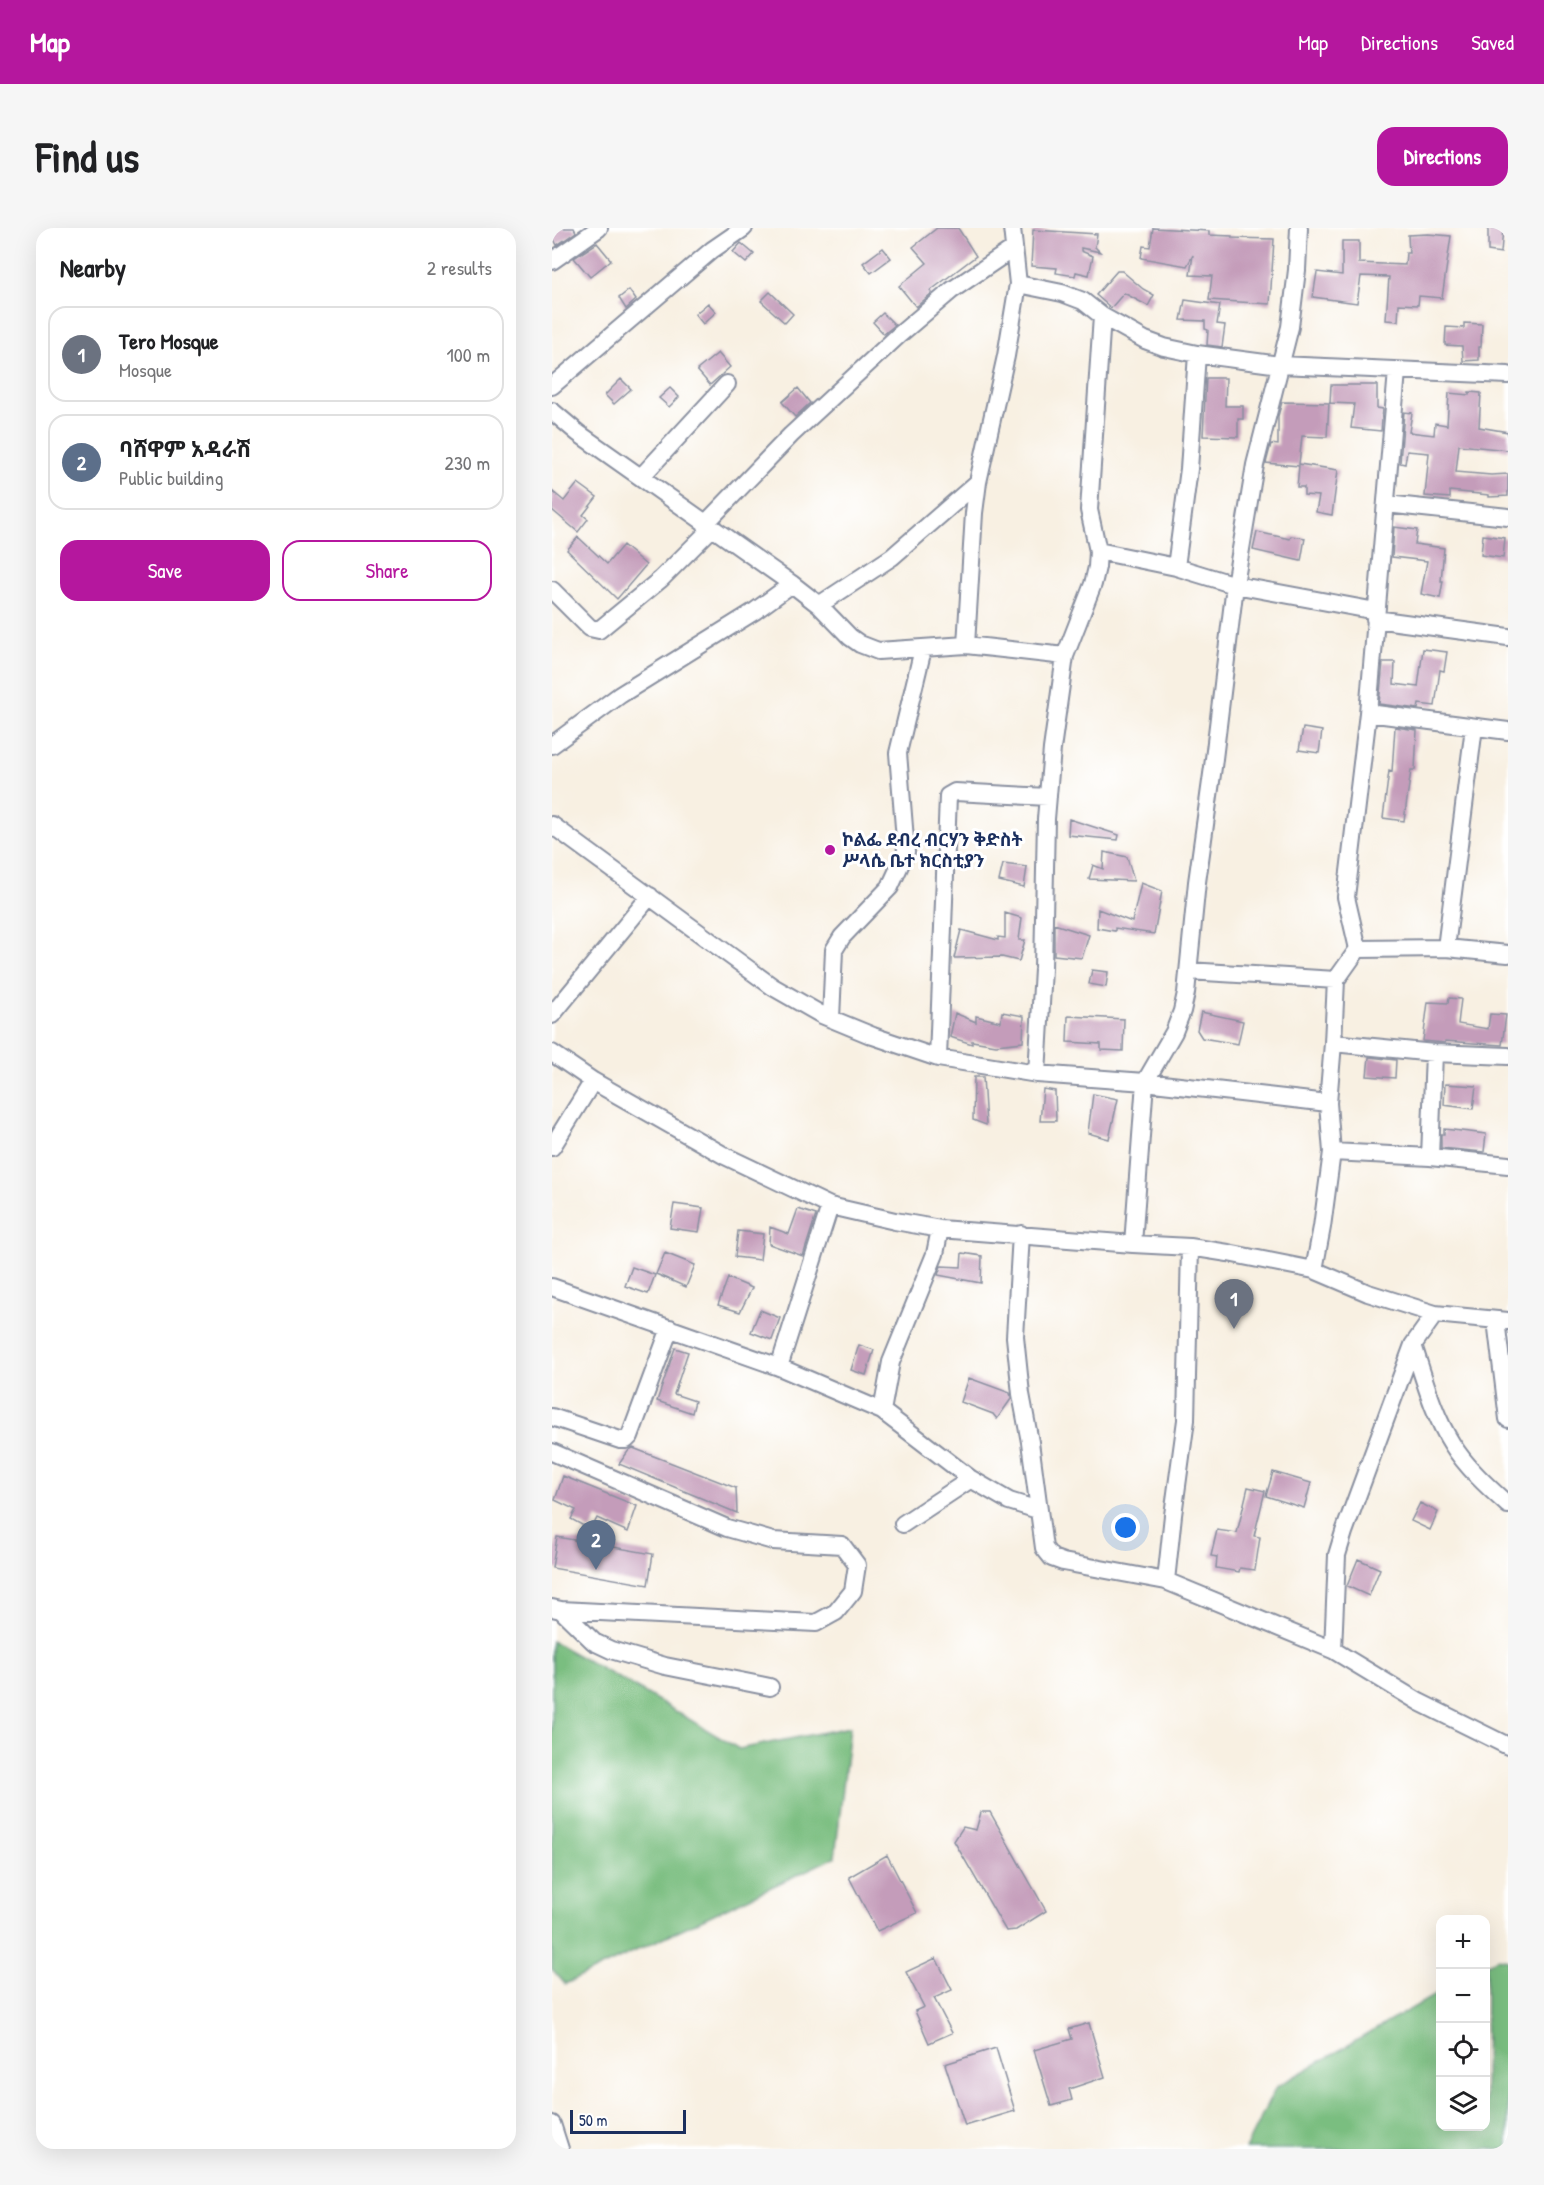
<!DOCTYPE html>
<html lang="en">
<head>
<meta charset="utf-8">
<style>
	:root { --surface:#fff; --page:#f6f6f6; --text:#202124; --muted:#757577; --line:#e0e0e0; --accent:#b5179e }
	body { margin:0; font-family:"Patrick Hand","Noto Sans Ethiopic",sans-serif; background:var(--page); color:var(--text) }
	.controls { position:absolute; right:18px; bottom:18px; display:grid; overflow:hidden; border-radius:12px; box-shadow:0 6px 24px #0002 }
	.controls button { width:54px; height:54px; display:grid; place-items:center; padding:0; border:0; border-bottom:2px solid var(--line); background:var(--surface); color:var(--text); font:30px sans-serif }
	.scale { position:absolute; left:18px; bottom:15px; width:116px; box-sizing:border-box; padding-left:6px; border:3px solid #1b2f5e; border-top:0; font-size:16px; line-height:21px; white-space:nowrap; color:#1b2f5e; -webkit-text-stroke:4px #fff; paint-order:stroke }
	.you { position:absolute; left:574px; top:1300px; width:21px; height:21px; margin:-15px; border:4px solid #fff; border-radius:50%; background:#1a73e8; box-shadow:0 0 0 9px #1a73e833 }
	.badge { display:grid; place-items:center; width:39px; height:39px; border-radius:50%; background:var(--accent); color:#fff; font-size:20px; font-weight:700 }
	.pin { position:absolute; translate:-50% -50px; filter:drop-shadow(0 2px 3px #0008) }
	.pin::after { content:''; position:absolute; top:32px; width:21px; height:18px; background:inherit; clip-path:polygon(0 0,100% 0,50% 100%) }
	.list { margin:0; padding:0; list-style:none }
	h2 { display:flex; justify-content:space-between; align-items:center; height:78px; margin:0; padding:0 24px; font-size:26px }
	h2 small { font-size:20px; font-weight:400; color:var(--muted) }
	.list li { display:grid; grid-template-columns:39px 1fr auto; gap:18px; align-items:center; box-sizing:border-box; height:96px; margin:0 12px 12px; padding:0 12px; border:2px solid var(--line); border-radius:18px }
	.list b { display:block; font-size:22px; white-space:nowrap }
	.list p { margin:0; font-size:20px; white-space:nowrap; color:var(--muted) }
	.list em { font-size:20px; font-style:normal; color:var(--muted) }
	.actions { display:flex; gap:12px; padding:18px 24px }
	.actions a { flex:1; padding:14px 0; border:2px solid var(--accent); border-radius:18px; text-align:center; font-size:21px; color:var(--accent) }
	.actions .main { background:var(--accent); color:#fff }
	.icon { flex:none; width:33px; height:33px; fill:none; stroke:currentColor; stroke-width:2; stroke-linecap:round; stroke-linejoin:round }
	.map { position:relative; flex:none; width:956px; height:1921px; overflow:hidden; border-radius:18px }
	header { display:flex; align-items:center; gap:36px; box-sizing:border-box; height:84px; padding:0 30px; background:var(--accent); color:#fff }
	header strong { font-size:28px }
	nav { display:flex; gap:33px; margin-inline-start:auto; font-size:21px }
	.intro { display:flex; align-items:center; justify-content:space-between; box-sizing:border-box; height:144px; padding:0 36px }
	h1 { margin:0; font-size:42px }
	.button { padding:15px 27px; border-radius:18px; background:var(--accent); color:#fff; font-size:21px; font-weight:700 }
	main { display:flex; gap:36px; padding:0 36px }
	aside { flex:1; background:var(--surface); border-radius:18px; box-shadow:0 6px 24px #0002 }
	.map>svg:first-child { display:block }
	.forest { fill:#7abe80; stroke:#4a766f; stroke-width:1.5 }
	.building { fill:#c49cba }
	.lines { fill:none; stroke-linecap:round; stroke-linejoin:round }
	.minor-casing { stroke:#8a90a0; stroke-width:20 }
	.minor { stroke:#fff; stroke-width:16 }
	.poi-dot { fill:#b5179e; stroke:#fff; stroke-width:2 }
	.labels { text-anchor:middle; stroke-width:6; stroke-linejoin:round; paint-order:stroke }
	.poi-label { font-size:18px; font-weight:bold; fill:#1b2f5e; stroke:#fff; text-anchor:start }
</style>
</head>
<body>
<header>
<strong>Map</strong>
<nav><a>Map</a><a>Directions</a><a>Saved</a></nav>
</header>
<div class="intro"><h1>Find us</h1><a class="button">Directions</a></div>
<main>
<aside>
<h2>Nearby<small>2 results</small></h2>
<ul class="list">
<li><span class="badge" style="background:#6b7280">1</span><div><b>Tero Mosque</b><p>Mosque</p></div><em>100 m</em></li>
<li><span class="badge" style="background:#5c6f8a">2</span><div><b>ባሸዋም አዳራሽ</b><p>Public building</p></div><em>230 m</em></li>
</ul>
<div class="actions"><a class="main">Save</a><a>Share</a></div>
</aside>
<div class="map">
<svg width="956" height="1921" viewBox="0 0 956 1921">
	<rect width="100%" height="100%" fill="#fff"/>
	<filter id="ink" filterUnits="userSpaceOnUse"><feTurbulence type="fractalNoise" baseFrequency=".0167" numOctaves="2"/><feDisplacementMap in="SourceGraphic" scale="12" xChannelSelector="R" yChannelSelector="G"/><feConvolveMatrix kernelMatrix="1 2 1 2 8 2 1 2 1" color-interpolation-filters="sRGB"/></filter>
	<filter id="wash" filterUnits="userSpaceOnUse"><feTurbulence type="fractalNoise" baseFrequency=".008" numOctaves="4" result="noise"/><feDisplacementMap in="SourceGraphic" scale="24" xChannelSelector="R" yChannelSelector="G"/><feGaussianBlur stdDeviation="1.35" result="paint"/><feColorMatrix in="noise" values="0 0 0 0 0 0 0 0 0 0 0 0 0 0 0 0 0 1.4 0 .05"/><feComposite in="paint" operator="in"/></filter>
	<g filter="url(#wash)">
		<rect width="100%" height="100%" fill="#f8f0e2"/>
		<!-- forest -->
		<path class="forest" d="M0 1413 95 1466 187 1521 298 1499 283 1629 13 1756 0 1741Z
			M945 1730 956 1732V1921H693L724 1859 888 1764V1898H933L934 1737Z"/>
		<g id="blocks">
			<!-- building -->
			<path class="building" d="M0 0H22L24 4 5 17 0 8Z
				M385 0H406L424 28 378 63 380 65 364 79 347 58 375 35 361 19Z
				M601 0 657 3V7L680 8V10L722 11 718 76 657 72 660 48 638 47 641 27 635 38 589 30 591 18 598 19Z
				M936 0H951L949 25 936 23Z
				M481 2 545 6 543 19 548 24 529 20V23L541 28 537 47 524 44 523 48 504 45 505 40 479 38Z
				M876 6 899 8 890 70 867 68 866 77 847 76 846 93 834 92 837 49 809 48 805 75 761 69 765 44 790 47V13H807V35L853 37 854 25H857L856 7Z
				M45 15 59 32 38 49 22 30Z
				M189 15 202 26 194 35 181 24Z
				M331 20 339 30 319 45 311 35Z
				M565 43H570L591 61 602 67 596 78 572 65 559 80 544 67Z
				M77 62 84 72 74 81 67 70Z
				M218 64 241 86 233 95 209 73Z
				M633 72 668 77 665 96 673 97 670 119 655 117 656 102 653 101V93L629 92Z
				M156 75 164 84 151 96 143 86Z
				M331 85 343 97 332 106 321 94Z
				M912 95 930 96 929 119H927V132L911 133 910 118 893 117 894 99 912 100Z
				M166 125 178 139 158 157 145 142Z
				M654 150H674L673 178H691V191H686V209L651 208Z
				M69 151 79 161 62 176 53 167Z
				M779 157H825V180L831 181 829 203 799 200 802 176 778 175Z
				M118 160 127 169 117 179 107 170Z
				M246 160 258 175 243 189 230 174Z
				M917 164 929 165 927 199 956 204V222L907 217 904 244 939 247 956 246V268L937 269V267L898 263V270L873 268 877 225 855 223 853 236 848 235 852 184 860 185 857 204 882 207 883 195 895 197 897 165 917 167Z
				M730 174 777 175 775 209 750 208 747 236 786 242 780 287 764 284 767 268 752 267V259H745L747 238 714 235 719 216 726 217V188Z
				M26 255 45 269 31 287 36 291 26 304 0 282V263L12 273Z
				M842 299 865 302 863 316 892 320 889 353H891L888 370 869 366 875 333 840 329Z
				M705 304 738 311 739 308 753 310 749 333 701 322Z
				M931 307 953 310 951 330 929 327Z
				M26 309 55 336 71 317 94 337 65 371 15 322Z
				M871 421 895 424 892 443 888 442 883 478 867 476 866 481 827 476 831 434H843L842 456 866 459Z
				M843 499 865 502 863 542H859L852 593 831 590 837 543 840 544Z
				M751 500 770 503 767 525 747 522Z
				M517 591 567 607 566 612 516 607Z
				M552 624 575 629 582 653 537 651 541 637 551 641Z
				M451 636 475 639 472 659 447 653Z
				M589 655 610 663 602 706 563 700V703L545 700 546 681 580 694Z
				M453 685 470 690 467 712H473L467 733 450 729 402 730 409 702 446 712V709L453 710Z
				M502 696 537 707 530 730 502 727Z
				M540 742 556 744 554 759 537 756Z
				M897 770 909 771 906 796 936 801 938 786 954 787 950 817 893 813V815L871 813 876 774 896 775Z
				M450 784 472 788 471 814 444 817 420 813V816L398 809 403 785 424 794V788L449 794Z
				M649 784 691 793 686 816 650 810 645 802Z
				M516 788 572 791 571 823 549 822V816L515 814Z
				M817 829 844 832 843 850 815 848Z
				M422 849H431L434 897 421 892Z
				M893 856 924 858 921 881 892 877Z
				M491 861 503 863 504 893H488Z
				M541 866 566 871 557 911 536 905Z
				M892 901 934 906 932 924 889 920V906H892Z
				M122 976 151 980 147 1004 118 1000Z
				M246 981 264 987 251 1028 217 1016 218 999 237 1006Z
				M186 1003 211 1006 208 1032 183 1029Z
				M113 1025 143 1037 134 1059 104 1046Z
				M410 1025 430 1028 429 1055 386 1047 389 1038 409 1039Z
				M80 1039 103 1047 96 1066 73 1058Z
				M176 1050 200 1060 188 1084 166 1077Z
				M208 1082 228 1090 220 1112 199 1104Z
				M307 1117 322 1122 314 1147 299 1142Z
				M123 1120 136 1124 122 1166 143 1173 140 1185 105 1173Z
				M417 1150 458 1165 459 1171 445 1191 441 1186 409 1174Z
				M81 1220 184 1260 185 1285 67 1236 77 1222Z
				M721 1244 759 1255 752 1280 714 1268Z
				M11 1248 85 1278 76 1304 45 1290 39 1302 19 1291 24 1282 3 1272Z
				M696 1259 713 1263 702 1308 708 1309 703 1342 688 1340 687 1344 664 1340 665 1329 659 1328 665 1302 685 1305Z
				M868 1275 886 1284 878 1302 859 1293Z
				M5 1309 101 1326 96 1357 0 1340Z
				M806 1331 828 1341 817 1368 795 1358Z
				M429 1584H438L494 1683 464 1702 454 1703 402 1613 411 1599 424 1602Z
				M335 1627 365 1685 325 1703 297 1649Z
				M384 1730 400 1762 382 1770 400 1805 377 1815 363 1783 372 1779 354 1744Z
				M537 1795 553 1849 517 1861 520 1872 499 1878 482 1822 520 1811 517 1801Z
				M444 1820 463 1883 413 1898 393 1836Z"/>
		</g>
	</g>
	<g filter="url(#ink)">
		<use href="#blocks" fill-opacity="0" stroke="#8a90a0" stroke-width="1.5"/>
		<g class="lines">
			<!-- minor casing -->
			<g class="minor-casing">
				<path id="minor" d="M0 33 47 0
					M466 56 510 65 531 73 550 88 593 112 612 119 645 126 728 137 956 147
					M0 158 160 22 192 0
					M0 183 26 205 240 356 267 377 298 409 308 416 326 423 414 417 513 428
					M89 249 175 156
					M834 276 956 289
					M153 296 239 207 347 107 400 62 462 20
					M546 323 624 339 683 357 824 383
					M624 339 637 241 645 126
					M0 362 38 400 47 402 109 351 159 301
					M267 377 340 329 426 254
					M823 391 956 409
					M414 417 422 285 426 254 454 128 466 56 460 0
					M816 485 956 503
					M0 517 68 467 203 383 240 356
					M0 597 221 759 270 787 321 808 386 830 485 846 593 854 776 875
					M894 720 922 499
					M806 721 894 720 956 726
					M636 743 784 752
					M0 787 98 668
					M279 791 282 722 290 709 338 659 354 624 346 525 371 421
					M781 815 882 825 956 828
					M0 825 41 853 173 928 278 978 343 993 388 1001 581 1016 638 1019 676 1025 762 1042 816 1065 883 1086 956 1093
					M386 830 396 568 403 564 496 569
					M485 846 491 741 494 591 500 521 513 428 541 356 545 339 546 323 537 282 550 88
					M0 919 41 853
					M780 924 878 929 956 937
					M878 929 882 825
					M469 1006 463 1109 469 1166 478 1214 492 1320 500 1330 511 1334 614 1353 781 1422 867 1474 956 1518
					M581 1016 593 854 622 804 630 783 634 765 645 654 661 539 683 357 703 237 738 99 745 42 747 0
					M762 1042 770 999 780 924 776 875 781 815 784 752 806 721 794 669 816 485 845 143
					M0 1059 227 1139 330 1183 419 1251 457 1273 486 1282
					M944 1092 956 1191
					M861 1117C872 1150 881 1186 900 1216 914 1239 936 1259 956 1277
					M227 1139 278 978
					M330 1183 339 1134 383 1026 388 1001
					M0 1189 68 1212H74L78 1208 118 1100
					M0 1224 175 1300 221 1313 290 1317 305 1337 301 1363 284 1384 264 1395 9 1382 0 1380
					M351 1296 419 1251
					M614 1353 621 1287 634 1192 638 1019
					M9 1382 42 1414 59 1422 113 1438 218 1459
					M781 1422 785 1327 792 1304 861 1117 883 1086
					M0 1896 8 1921"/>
			</g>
			<!-- minor -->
			<use href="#minor" class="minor"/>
		</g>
	</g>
	<!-- markers -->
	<circle class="poi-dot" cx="278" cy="622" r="6"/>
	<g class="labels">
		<!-- poi labels -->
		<g class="poi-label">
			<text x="290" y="618">ኮልፌ ደብረ ብርሃን ቅድስት<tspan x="290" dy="21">ሥላሴ ቤተ ክርስቲያን</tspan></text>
		</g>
	</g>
</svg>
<div class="controls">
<button>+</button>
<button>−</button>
<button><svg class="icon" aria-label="locate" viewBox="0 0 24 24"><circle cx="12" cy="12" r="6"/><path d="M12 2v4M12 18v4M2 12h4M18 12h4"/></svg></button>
<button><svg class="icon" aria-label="layers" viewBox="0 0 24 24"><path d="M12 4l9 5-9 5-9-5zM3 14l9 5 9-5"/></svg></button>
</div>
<div class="scale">50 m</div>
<div class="you"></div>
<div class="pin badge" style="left:682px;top:1101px;background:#6b7280">1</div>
<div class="pin badge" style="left:44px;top:1342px;background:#5c6f8a">2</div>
</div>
</main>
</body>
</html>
